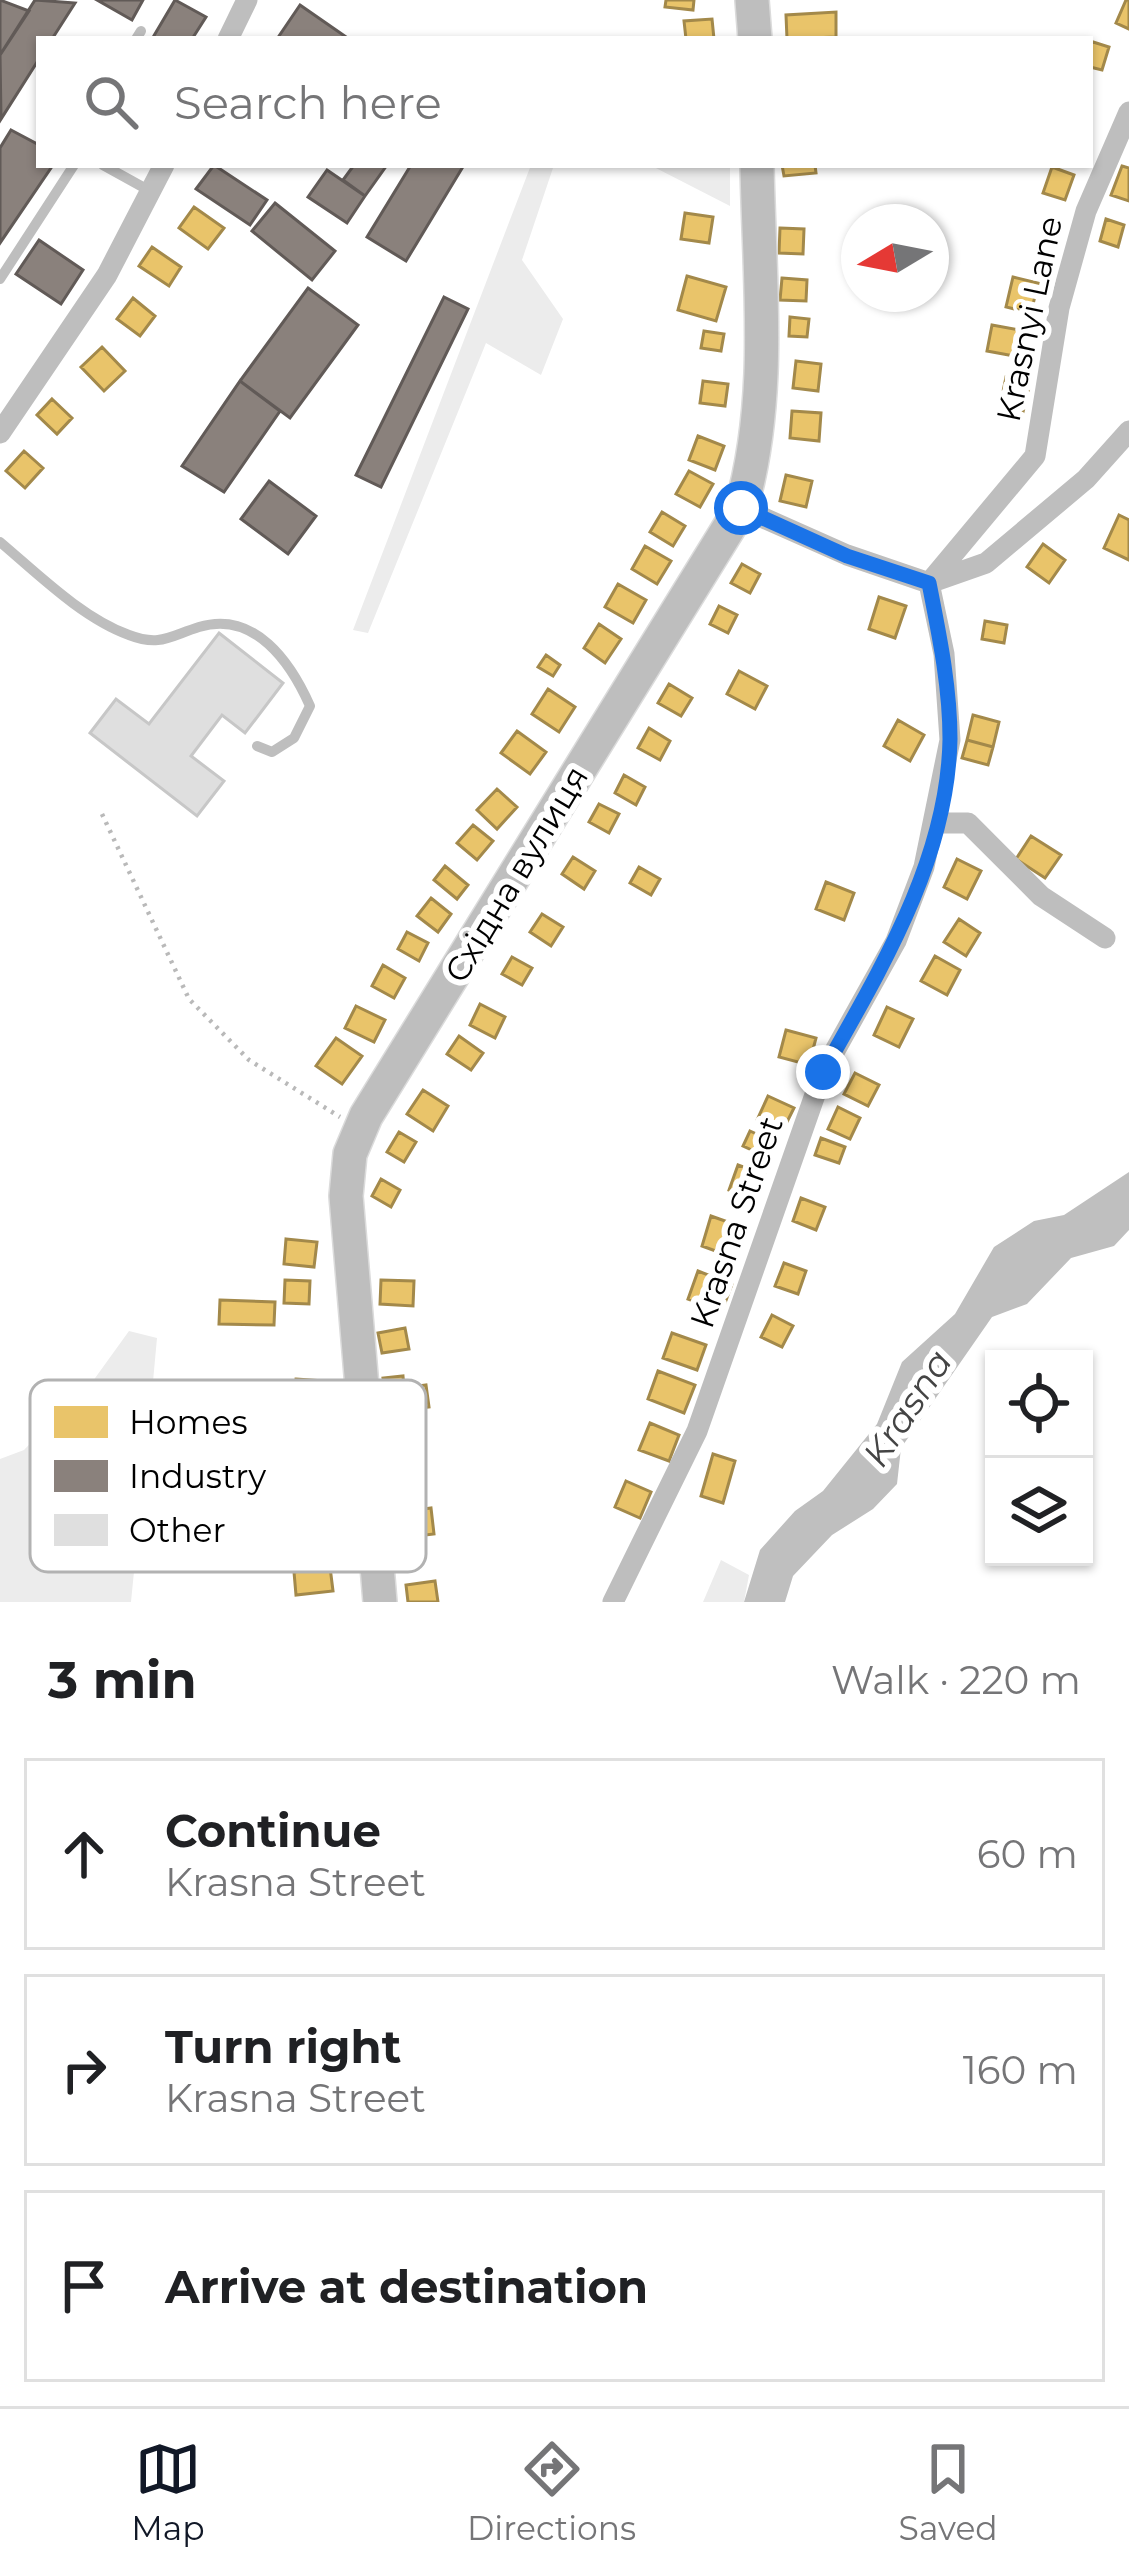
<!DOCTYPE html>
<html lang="en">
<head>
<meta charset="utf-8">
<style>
	:root { --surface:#fff; --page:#f2f2f2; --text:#202124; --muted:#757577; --line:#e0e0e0; --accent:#111827 }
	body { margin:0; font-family:Montserrat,sans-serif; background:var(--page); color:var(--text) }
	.controls { position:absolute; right:36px; bottom:36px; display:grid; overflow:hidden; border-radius:0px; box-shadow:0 3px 9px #0004 }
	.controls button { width:108px; height:108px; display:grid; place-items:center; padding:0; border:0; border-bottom:3px solid var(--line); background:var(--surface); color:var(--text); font:60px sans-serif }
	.compass { position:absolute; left:841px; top:204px; width:108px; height:108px; border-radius:50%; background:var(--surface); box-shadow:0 3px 9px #0004; rotate:260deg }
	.stop { position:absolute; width:36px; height:36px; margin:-27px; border:9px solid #1a73e8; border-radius:50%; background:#fff }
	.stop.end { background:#1a73e8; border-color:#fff; box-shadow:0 3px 12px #0008 }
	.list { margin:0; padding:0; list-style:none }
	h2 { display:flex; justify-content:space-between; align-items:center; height:156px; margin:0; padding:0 48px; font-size:51px }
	h2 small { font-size:39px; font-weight:400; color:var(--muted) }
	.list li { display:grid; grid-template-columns:78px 1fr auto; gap:36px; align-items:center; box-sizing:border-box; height:192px; margin:0 24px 24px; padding:0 24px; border:3px solid var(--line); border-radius:0px }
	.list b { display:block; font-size:45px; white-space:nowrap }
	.list p { margin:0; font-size:39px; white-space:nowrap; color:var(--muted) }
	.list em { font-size:39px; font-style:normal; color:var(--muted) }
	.icon { flex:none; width:66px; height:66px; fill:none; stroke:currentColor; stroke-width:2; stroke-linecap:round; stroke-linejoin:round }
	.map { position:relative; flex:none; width:1129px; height:1602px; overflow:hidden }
	.search { position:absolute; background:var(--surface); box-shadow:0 3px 9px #0004; left:36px; right:36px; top:36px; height:132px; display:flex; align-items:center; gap:30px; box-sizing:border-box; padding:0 42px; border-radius:0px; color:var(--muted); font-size:45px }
	.sheet { height:804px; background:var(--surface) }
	nav { display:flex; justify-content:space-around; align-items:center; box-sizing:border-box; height:168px; border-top:3px solid var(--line); background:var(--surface); font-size:33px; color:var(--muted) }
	nav a { display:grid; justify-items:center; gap:6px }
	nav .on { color:var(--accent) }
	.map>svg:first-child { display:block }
	.green { fill:#ececec }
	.water { fill:#bfbfbf }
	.homes { fill:#e9c46a; stroke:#a3894a; stroke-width:3 }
	.industry { fill:#8a817c; stroke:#615a57; stroke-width:3 }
	.building { fill:#dfdfdf; stroke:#c7c7c7; stroke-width:3 }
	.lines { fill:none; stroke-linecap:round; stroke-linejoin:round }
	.primary-casing { stroke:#dbdbdb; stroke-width:36 }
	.path { stroke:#b9b9b9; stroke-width:4.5; stroke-dasharray:3 6; stroke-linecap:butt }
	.lane { stroke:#bebebe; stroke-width:10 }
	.street { stroke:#bebebe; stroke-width:21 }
	.primary { stroke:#bebebe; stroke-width:33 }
	.route { stroke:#1a73e8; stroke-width:15 }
	.labels { text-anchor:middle; stroke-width:12; stroke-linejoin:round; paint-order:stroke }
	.street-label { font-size:33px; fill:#000; stroke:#fff }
	.water-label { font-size:36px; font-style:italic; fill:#444; stroke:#fff }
	.key { fill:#fff; stroke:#b2b2b2; stroke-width:3 }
	.key-label { font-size:33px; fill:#000 }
</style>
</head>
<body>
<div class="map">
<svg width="1129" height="1602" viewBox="0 0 1129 1602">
	<rect width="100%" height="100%" fill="#fff"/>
	<!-- green -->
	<path class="green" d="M531 165H554L522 260 563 319 541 375 486 343 368 633 353 630Z
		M650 165H730V206Z
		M129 1331 157 1338 150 1414 131 1427 149 1421 131 1602H0V1459L24 1450 44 1429 54 1435Z
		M721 1560 749 1575 744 1602H703Z"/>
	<!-- water -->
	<path class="water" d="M1129 1172V1230L1114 1246 1071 1258 1027 1304 992 1317 901 1448 897 1484 873 1509 832 1535 793 1576 785 1602H744L760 1550 795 1511 823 1491 877 1424 902 1362 955 1314 994 1247 1034 1221 1064 1215Z"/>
	<!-- homes -->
	<path class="homes" d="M666 0H694L693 10 665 7Z
		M1126 0H1129V29L1116 23Z
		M836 12V37L787 39 786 15Z
		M712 19 714 39H686L684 21Z
		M1090 41 1109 47 1102 70 1090 67Z
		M782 165H815L816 173 784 176Z
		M1122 166 1129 168V201L1111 195Z
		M1052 167 1074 175 1065 200 1043 193Z
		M194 207 224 228 208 249 179 228Z
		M685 213 713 217 709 243 681 239Z
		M1106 219 1124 225 1118 247 1100 241Z
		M780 228 804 229 803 254 779 253Z
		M152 247 181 267 169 286 139 266Z
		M687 276 726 287 716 321 678 310Z
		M1013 277 1038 283 1031 313 1006 307Z
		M782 278 807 280 806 301 780 300Z
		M133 298 155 316 140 336 117 319Z
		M790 317 809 319 807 337 789 336Z
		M992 325 1019 330 1014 356 987 351Z
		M704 331 724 334 721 351 701 348Z
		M102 347 125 371 104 391 81 367Z
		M796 361 821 364 818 391 793 388Z
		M1006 377 1030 383 1023 412 1000 406Z
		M703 381 728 384 725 406 700 403Z
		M52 399 72 418 57 434 37 415Z
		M792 411 821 413 819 441 790 438Z
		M698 436 724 446 715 470 689 460Z
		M24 451 43 468 25 488 6 471Z
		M689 471 713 484 700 507 676 494Z
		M786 475 812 481 806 507 780 501Z
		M662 512 685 526 673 546 650 532Z
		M1119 515 1129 520V560L1104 548Z
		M1043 544 1065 560 1049 583 1027 567Z
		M645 546 671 561 657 584 632 569Z
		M742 564 760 574 750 593 731 583Z
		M618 584 646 600 633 623 605 607Z
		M879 597 906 606 895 638 869 629Z
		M719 606 737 615 728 633 710 624Z
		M985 621 1007 625 1004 643 982 639Z
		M599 624 621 639 605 663 584 648Z
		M546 655 560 665 553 676 538 667Z
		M739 671 767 686 755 709 727 694Z
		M669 684 692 698 681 716 658 703Z
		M548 689 575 707 559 732 532 714Z
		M973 715 999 722 993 747 967 740Z
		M898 720 924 735 910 761 884 746Z
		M649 728 670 741 660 760 638 748Z
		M517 731 546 752 530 774 501 753Z
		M967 740 993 747 988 765 962 758Z
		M624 775 645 787 636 805 615 793Z
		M497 789 517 807 497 829 477 810Z
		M599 804 619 814 609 833 589 822Z
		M473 825 493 841 477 860 457 843Z
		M1031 836 1061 855 1045 878 1016 859Z
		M573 857 595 871 584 889 562 874Z
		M957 859 981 871 967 899 944 887Z
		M445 866 468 885 457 899 434 880Z
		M639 867 660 879 651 895 630 883Z
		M826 882 854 893 844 920 816 909Z
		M431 898 451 914 438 932 417 916Z
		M542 914 563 927 551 946 530 932Z
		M959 919 980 933 966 956 944 942Z
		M407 932 428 943 419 961 398 949Z
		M935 956 960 970 947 995 921 981Z
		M512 957 532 968 522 985 502 974Z
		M383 965 405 978 394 998 372 986Z
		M480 1004 505 1017 495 1038 470 1025Z
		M356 1006 385 1020 374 1042 345 1028Z
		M887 1007 913 1019 899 1047 874 1035Z
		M786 1030 816 1038 809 1065 779 1057Z
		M459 1036 483 1053 471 1070 447 1054Z
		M336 1038 362 1056 342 1084 316 1066Z
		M855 1073 879 1085 868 1106 844 1094Z
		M423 1090 448 1106 433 1131 407 1114Z
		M768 1096 794 1108 782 1132 757 1120Z
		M838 1107 860 1118 850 1139 828 1129Z
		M750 1131 774 1142 767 1157 743 1146Z
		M399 1132 416 1142 404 1162 387 1152Z
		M821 1138 845 1147 839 1163 815 1155Z
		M738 1165 765 1175 756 1200 729 1190Z
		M381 1179 400 1190 391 1207 372 1196Z
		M801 1198 825 1207 816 1230 793 1221Z
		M711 1216 742 1227 732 1257 702 1246Z
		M286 1239 317 1242 314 1267 284 1264Z
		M784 1263 806 1271 798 1294 775 1286Z
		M698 1271 732 1284 722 1311 688 1299Z
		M285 1280 310 1281 309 1304 284 1303Z
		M381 1280 414 1281 413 1306 380 1304Z
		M220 1300 275 1302 274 1325 219 1324Z
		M772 1315 793 1326 782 1347 761 1337Z
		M405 1328 409 1349 382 1353 378 1333Z
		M672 1333 706 1345 697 1370 663 1358Z
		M658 1371 695 1385 684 1413 648 1399Z
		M403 1376 404 1388 426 1385 429 1407 388 1412 383 1378Z
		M296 1379 323 1381 322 1407 294 1405Z
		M650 1423 679 1435 669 1461 639 1450Z
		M713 1454 735 1461 723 1503 701 1496Z
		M626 1481 651 1492 640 1518 615 1507Z
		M431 1508 434 1534 399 1538 396 1513Z
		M330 1567 333 1591 296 1595 294 1572Z
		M435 1581 438 1602H408L406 1585Z"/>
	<!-- industry -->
	<path class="industry" d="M0 0 29 11 0 55Z
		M35 0 75 3 52 39H39V59L1 119 0 55Z
		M97 0H143L132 20Z
		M175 0 206 17 192 39H152Z
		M300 5 349 39H277Z
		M11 130 39 145V165H53L0 243V148Z
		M214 165 267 200 250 225 196 189Z
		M354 165H387L365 196 343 180Z
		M411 165H464L406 261 367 237Z
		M327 170 365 196 347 223 308 197Z
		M275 203 335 251 312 280 252 231Z
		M39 240 83 270 61 304 16 274Z
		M308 288 358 325 290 418 240 381Z
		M444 297 468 309 381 487 356 475Z
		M240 381 280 411 224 492 182 466Z
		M269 481 316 516 288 554 241 519Z"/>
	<!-- building -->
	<path class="building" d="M219 633 283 683 245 733 222 715 191 756 224 781 197 816 90 733 116 699 149 724Z"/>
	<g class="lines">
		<!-- primary casing -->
		<g class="primary-casing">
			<path id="primary" d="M752 0 755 39
				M380 1602 346 1196 350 1154 366 1116 741 508C773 397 759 279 757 165"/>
		</g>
		<!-- path -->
		<path class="path" d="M102 814 189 999 249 1060 340 1117"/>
		<!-- lane -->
		<path class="lane" d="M136 39 141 31
			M103 165 150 191
			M0 279 74 165
			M0 542C38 574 82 618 129 635 160 647 170 636 199 627 255 610 291 663 310 706L294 738 272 752 257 746"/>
		<!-- street -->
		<path class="street" d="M228 39 247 0
			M0 433 107 275 164 165
			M741 508 847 555 929 583 1035 456 1059 308 1086 211 1129 112
			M935 823H968L1041 896 1105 938
			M613 1602 697 1431 823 1072 896 941 924 867 950 740 944 654 929 583 986 563 1086 479 1129 431"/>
		<!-- primary -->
		<use href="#primary" class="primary"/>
	</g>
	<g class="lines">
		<!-- route -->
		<path class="route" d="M741 508 847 556 929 583C939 634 950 686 950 739 948 860 880 970 823 1072"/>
	</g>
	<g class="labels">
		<!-- street labels -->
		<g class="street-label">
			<text transform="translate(1029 319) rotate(-78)" y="12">Krasnyi Lane</text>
			<text transform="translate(516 874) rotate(-59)" y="12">Східна вулиця</text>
			<text transform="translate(736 1222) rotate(-71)" y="12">Krasna Street</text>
		</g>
		<!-- water labels -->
		<g class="water-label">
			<text transform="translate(907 1408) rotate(-57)" y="13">Krasna</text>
		</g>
	</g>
	<!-- legend -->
	<rect x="30" y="1380" width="396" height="192" rx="18" class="key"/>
	<rect x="54" y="1406" width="54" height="32" fill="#e9c46a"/>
	<rect x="54" y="1460" width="54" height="32" fill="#8a817c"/>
	<rect x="54" y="1514" width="54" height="32" fill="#dfdfdf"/>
	<g class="key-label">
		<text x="129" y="1434">Homes</text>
		<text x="129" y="1488">Industry</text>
		<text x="129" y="1542">Other</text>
	</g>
</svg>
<div class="controls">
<button><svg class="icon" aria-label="locate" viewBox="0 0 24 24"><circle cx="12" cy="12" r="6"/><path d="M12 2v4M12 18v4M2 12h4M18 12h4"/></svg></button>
<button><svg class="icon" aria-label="layers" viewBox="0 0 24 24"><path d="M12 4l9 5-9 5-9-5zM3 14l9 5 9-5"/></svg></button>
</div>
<svg class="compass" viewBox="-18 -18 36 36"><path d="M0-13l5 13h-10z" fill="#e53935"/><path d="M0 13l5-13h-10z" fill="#757577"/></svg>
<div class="stop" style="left:741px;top:508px"></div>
<div class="stop end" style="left:823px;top:1072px"></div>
<div class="search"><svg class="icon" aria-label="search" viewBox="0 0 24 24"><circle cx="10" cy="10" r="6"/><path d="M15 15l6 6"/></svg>Search here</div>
</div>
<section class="sheet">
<h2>3 min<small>Walk · 220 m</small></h2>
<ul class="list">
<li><svg class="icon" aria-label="ahead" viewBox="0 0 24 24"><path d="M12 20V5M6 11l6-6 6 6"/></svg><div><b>Continue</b><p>Krasna Street</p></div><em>60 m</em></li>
<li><svg class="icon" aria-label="right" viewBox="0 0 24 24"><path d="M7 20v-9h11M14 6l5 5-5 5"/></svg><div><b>Turn right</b><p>Krasna Street</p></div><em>160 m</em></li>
<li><svg class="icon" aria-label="arrive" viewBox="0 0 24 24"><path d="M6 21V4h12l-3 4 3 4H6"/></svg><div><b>Arrive at destination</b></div></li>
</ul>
</section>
<nav>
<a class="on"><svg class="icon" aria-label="map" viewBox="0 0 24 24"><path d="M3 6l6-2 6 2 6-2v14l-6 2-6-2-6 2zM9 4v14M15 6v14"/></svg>Map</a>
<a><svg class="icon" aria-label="directions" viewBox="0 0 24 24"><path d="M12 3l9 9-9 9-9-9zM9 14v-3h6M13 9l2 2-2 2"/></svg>Directions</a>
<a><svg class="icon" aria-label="saved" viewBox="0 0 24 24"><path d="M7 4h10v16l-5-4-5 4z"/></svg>Saved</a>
</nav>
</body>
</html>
